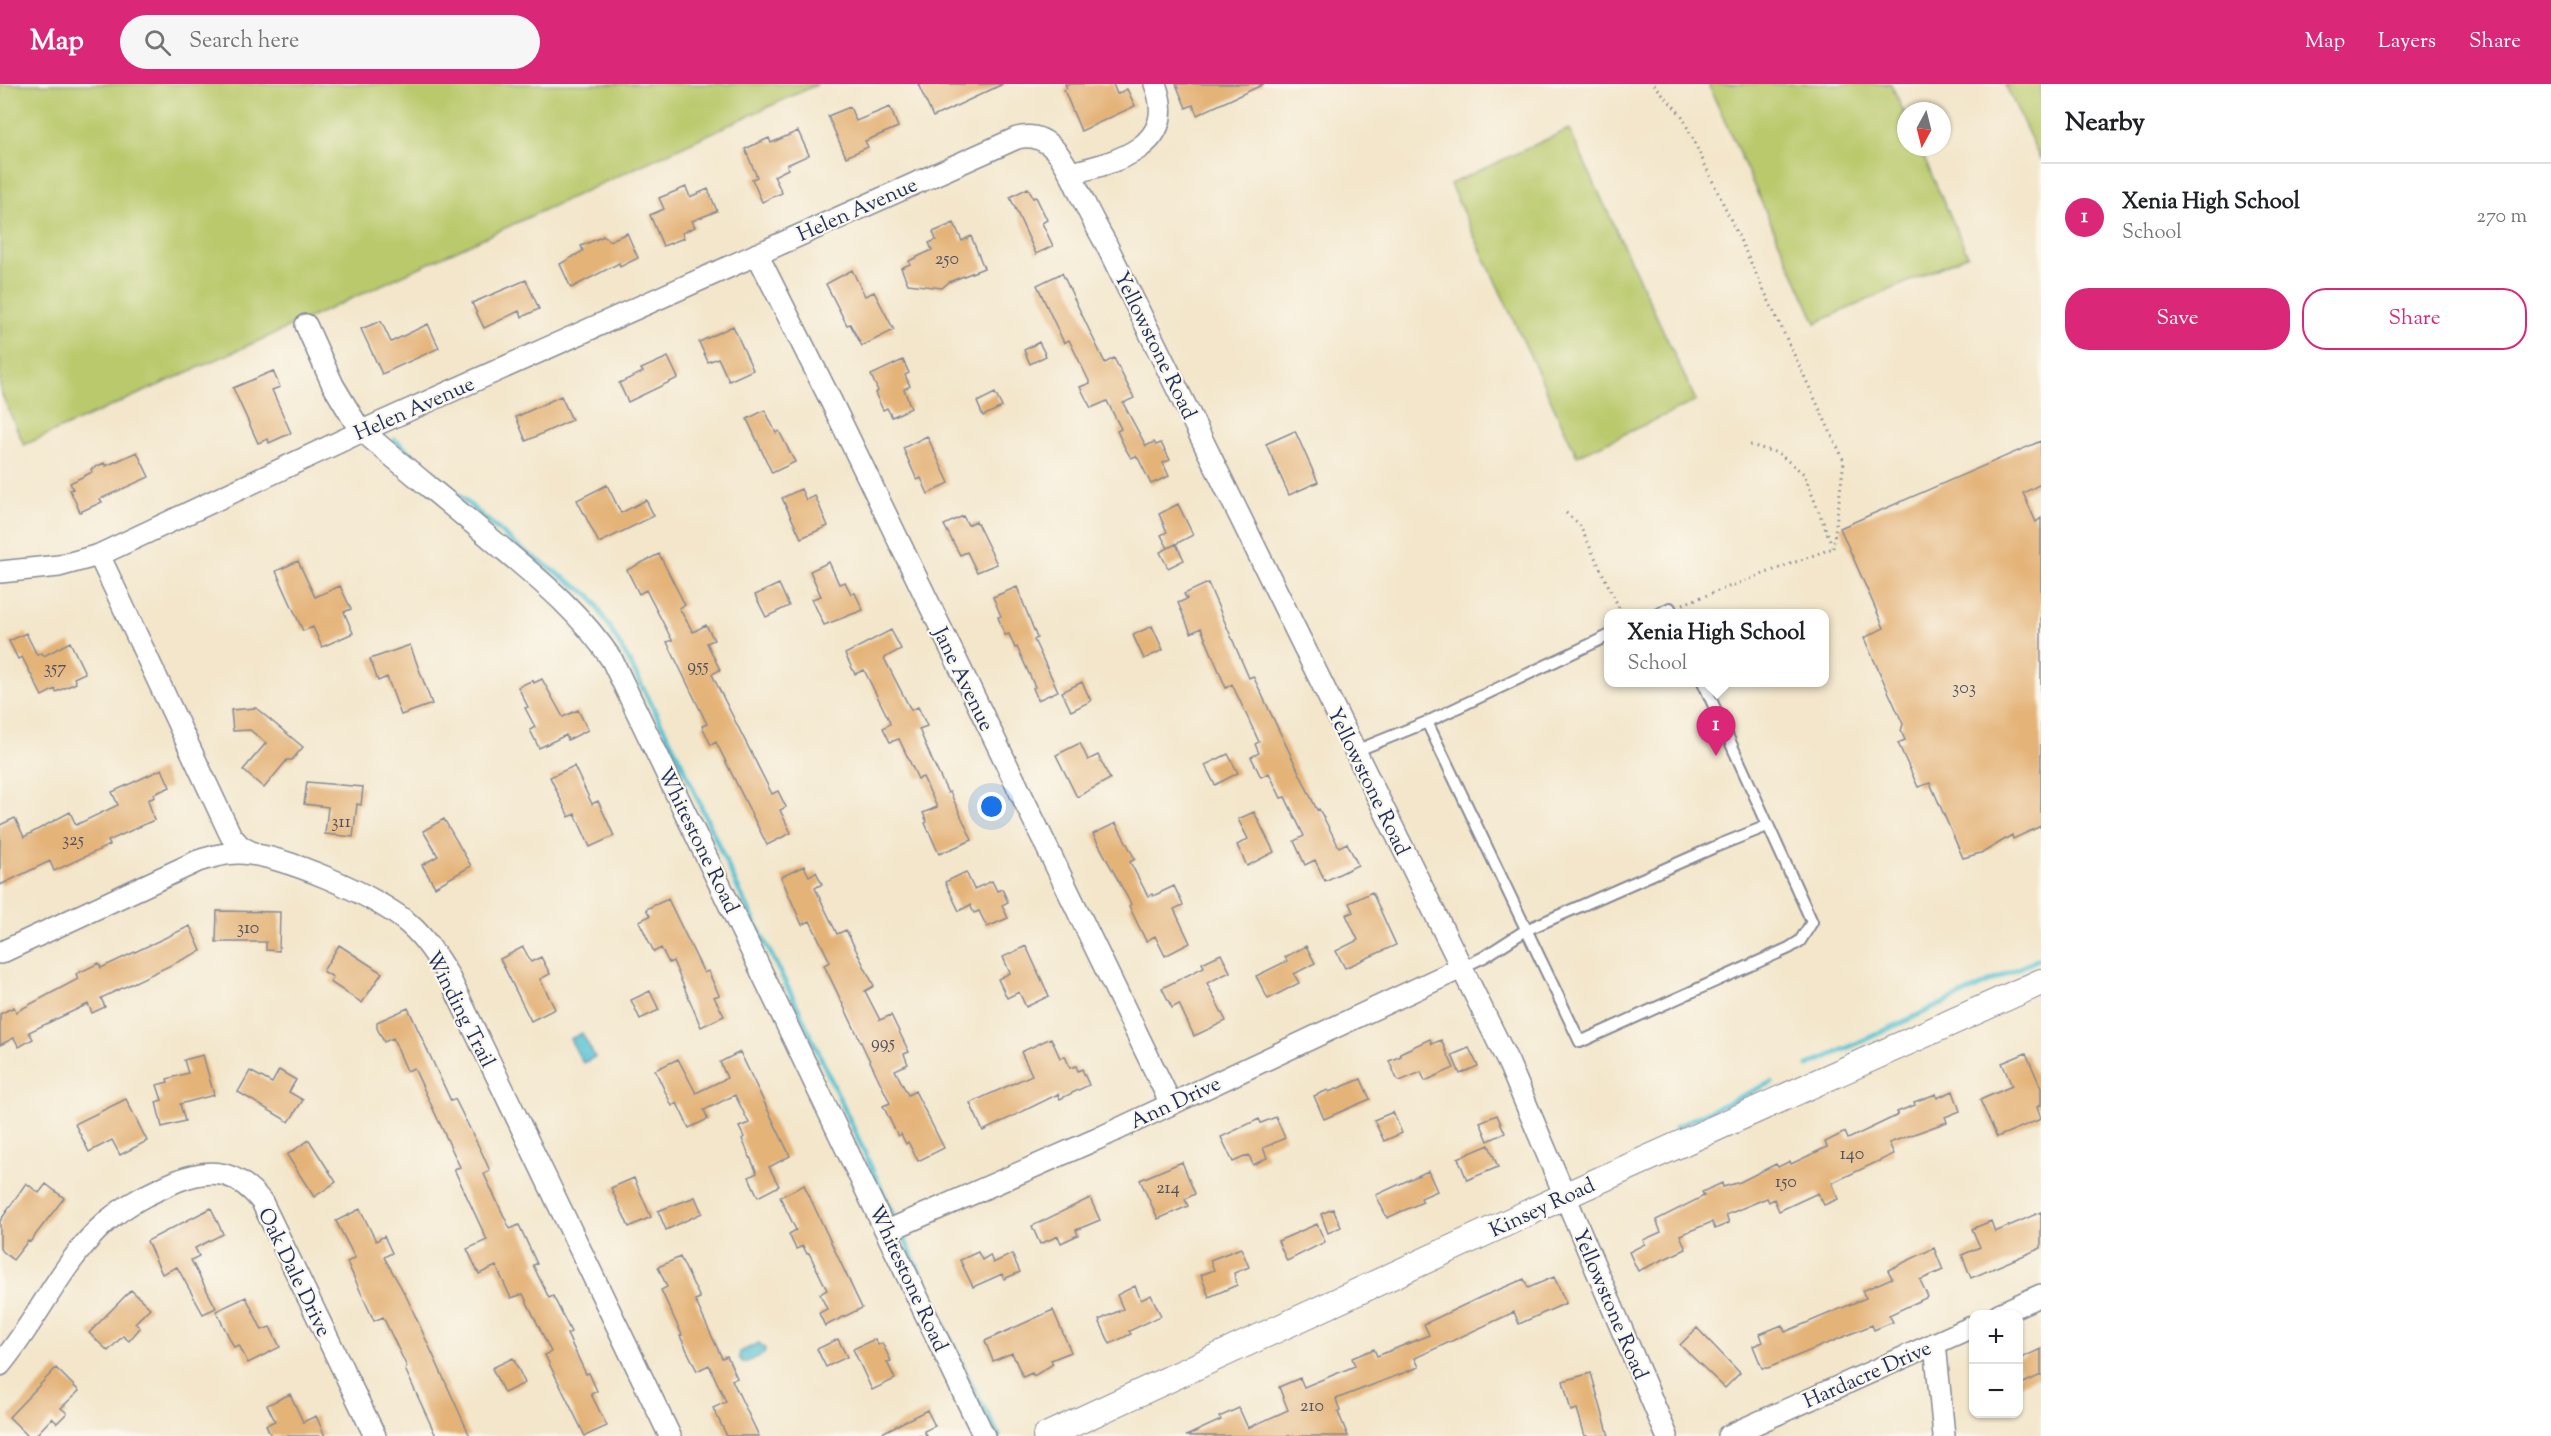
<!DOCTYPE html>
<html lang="en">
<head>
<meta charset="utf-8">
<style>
	:root { --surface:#fff; --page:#f6f6f6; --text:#202124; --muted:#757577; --line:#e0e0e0; --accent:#db2777 }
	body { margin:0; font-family:"Sorts Mill Goudy",serif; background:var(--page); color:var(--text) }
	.controls { position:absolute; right:18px; bottom:18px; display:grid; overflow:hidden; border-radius:12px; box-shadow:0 2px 4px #0004 }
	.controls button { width:54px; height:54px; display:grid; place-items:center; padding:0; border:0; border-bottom:2px solid var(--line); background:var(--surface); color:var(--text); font:30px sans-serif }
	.compass { position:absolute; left:1897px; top:18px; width:54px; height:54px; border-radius:50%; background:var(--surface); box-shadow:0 2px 4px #0004; rotate:187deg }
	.you { position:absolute; left:992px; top:723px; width:21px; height:21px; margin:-15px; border:4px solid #fff; border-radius:50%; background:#1a73e8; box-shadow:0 0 0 9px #1a73e833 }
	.badge { display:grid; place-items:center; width:39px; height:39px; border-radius:50%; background:var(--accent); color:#fff; font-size:20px; font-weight:700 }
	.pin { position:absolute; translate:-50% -50px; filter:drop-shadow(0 2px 3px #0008) }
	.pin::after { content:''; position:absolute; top:32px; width:21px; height:18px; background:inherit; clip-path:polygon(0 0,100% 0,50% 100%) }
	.popup { position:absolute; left:1604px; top:525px; width:225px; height:78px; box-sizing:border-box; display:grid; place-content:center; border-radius:12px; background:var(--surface); filter:drop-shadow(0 2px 4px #0005); font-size:20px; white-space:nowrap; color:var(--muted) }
	.popup b { font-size:22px; color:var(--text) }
	.popup::after { content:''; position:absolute; left:50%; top:100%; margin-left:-12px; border:12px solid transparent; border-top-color:var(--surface) }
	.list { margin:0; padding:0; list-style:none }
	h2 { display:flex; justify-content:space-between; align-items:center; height:78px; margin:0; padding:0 24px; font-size:26px }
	h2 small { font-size:20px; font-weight:400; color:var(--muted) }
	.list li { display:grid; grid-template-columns:39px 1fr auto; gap:18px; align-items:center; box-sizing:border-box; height:108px; padding:0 24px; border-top:2px solid var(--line) }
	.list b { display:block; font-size:22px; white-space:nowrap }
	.list p { margin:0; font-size:20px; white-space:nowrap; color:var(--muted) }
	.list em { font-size:20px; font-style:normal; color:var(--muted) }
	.actions { display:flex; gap:12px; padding:18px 24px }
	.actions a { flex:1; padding:14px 0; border:2px solid var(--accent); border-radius:24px; text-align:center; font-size:21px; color:var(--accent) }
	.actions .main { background:var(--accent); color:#fff }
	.icon { flex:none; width:33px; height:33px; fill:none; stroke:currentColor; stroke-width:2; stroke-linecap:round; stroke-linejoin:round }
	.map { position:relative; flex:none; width:2041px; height:1352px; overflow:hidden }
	header { display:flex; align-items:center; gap:36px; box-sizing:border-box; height:84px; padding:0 30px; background:var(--accent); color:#fff }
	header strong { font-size:28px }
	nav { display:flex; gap:33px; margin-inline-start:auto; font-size:21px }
	.search { width:420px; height:54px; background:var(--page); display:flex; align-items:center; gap:15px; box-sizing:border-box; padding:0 21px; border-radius:33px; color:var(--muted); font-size:22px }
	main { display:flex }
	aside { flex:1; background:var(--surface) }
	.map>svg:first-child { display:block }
	.green { fill:#bac96c; stroke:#6a7c65; stroke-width:1.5 }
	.water { fill:#58c2d3; stroke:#3a7898; stroke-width:1.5 }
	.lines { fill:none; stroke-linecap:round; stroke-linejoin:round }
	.stream { stroke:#58c2d3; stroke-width:5 }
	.building { fill:#e4b378 }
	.service-casing { stroke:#878a94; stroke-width:14 }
	.minor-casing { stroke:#878a94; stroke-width:24 }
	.tertiary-casing { stroke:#878a94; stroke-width:28 }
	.path { stroke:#878a94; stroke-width:3; stroke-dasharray:1.5 4.5; stroke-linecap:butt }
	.service { stroke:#fff; stroke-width:10 }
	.minor { stroke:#fff; stroke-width:21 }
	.tertiary { stroke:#fff; stroke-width:26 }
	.labels { text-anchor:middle; stroke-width:4.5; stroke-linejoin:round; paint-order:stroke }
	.number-label { font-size:18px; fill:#4d5064 }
	.street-label { font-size:21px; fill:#1b2f5e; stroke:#fbf7ec }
</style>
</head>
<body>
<header>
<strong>Map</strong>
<div class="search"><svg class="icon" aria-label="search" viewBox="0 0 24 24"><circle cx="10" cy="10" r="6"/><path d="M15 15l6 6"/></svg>Search here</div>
<nav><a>Map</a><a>Layers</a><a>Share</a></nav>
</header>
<main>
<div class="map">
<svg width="2041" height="1352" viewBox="0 0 2041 1352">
	<rect width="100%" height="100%" fill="#fbf7ec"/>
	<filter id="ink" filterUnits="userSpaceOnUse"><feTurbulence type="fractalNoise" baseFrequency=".0167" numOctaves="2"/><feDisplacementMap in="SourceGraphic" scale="12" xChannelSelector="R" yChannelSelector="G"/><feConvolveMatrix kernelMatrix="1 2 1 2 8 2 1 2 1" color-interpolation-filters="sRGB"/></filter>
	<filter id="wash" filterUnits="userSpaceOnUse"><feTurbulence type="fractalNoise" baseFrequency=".008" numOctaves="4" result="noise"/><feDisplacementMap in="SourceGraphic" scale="24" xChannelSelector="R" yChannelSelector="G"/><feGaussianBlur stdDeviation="1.35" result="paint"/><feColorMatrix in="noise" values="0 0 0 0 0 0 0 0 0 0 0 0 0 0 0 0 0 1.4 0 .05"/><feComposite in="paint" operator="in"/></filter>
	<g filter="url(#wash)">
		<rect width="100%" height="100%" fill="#f3e6cb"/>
		<!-- green -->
		<path class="green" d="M0 0H818L292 242 24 361 0 306Z
			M1708 0H1891L1906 33V63H1919L1968 171 1816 239Z
			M2005 0H2041V76Z
			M1569 45 1696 317 1577 372 1450 100Z"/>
		<!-- water -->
		<path class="water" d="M582 949 595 973 583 979 570 955Z
			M759 1259 765 1265 764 1270 745 1279 742 1278 739 1273 740 1268Z"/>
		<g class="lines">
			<!-- stream -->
			<path class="stream" d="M395 356 517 462 591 512 629 577 681 678 736 800 798 924 896 1137
				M1808 982 2041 874
				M1676 1043 1772 998
				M900 1145 970 1298 999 1352"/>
		</g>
		<g id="blocks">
			<!-- building -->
			<path class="building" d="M918 0H1003L933 33Z
				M1065 0H1113L1117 10 1127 5 1135 22 1081 47 1064 6 1067 4Z
				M1176 0H1264L1197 31 1193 21 1186 24Z
				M850 23 856 37 890 23 898 43 865 57 868 63 846 73 828 32Z
				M798 47 809 71 787 81 788 85 774 92 782 109 762 118 752 95 757 93 745 65 769 54 771 59Z
				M686 103 690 113 708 105 717 127 692 137 695 143 682 149 684 154 663 162 650 131 664 125 659 114Z
				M1028 104 1033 114 1036 113 1047 136 1042 139 1053 162 1036 170 1010 113Z
				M954 139 962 157 971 152 984 184 949 198 942 204 908 200 901 184 910 180 909 177 932 166 929 159 936 156 933 148Z
				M627 149 638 174 620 183 619 179 571 204 560 180 583 167 581 162 604 152 609 157Z
				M852 186 865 212 874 208 894 246 862 262 850 240 847 241 826 200Z
				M1062 189 1105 279 1114 274 1134 314 1123 319 1146 362 1154 358 1156 361 1161 359 1170 376 1163 379 1169 392 1151 400 1139 376 1136 372 1131 374 1125 364 1117 347 1121 345 1107 317 1091 324 1080 303 1090 299 1069 256 1064 259 1037 201Z
				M526 196 539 225 522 233 519 227 484 244 472 219Z
				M381 237 391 258 428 240 439 264 382 290 361 245Z
				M733 242 753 286 729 297 718 274 708 278 699 258Z
				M1039 258 1046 272 1030 280 1024 266Z
				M668 273 678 294 628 318 619 299 643 288 641 285Z
				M903 276 909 289 905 291 910 302 904 305 911 324 892 333 887 324 883 326 875 309 878 307 871 291Z
				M273 287 280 303 272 306 291 349 269 359 268 355 258 359 233 304Z
				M995 309 1002 323 983 332 977 318Z
				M561 312 572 336 526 357 516 333Z
				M765 326 776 349 779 347 795 378 772 389 747 335Z
				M1295 347 1318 398 1289 411 1266 360Z
				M927 352 949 399 928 410 921 394 917 396 903 364Z
				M2041 357V400L2023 409 2036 438 2041 434V742L2013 755 2012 751 1984 768 1963 774 1930 699 1918 703 1898 659 1905 656 1901 647 1903 640 1864 554 1884 544 1840 444Z
				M137 368 149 393 100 415 102 418 80 428 70 406 73 405 70 399 92 388 91 385 104 379 106 382Z
				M607 401 621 429 646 416 654 432 599 459 577 416Z
				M801 405 806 416 815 412 828 442 801 454 782 414Z
				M1178 420 1193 451 1168 464 1161 451 1167 448 1159 430Z
				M963 432 968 441 976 437 997 480 977 488 967 468 960 471 944 441Z
				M1176 460 1184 476 1168 484 1160 468Z
				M659 470 685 521 679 524 693 548 706 541 714 556 707 559 720 586 712 590 719 605 772 710 778 707 786 723 780 726 791 749 767 761 716 658 711 661 702 642 707 640 667 558 672 556 646 506 639 510 627 486Z
				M298 477 315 513 340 502 351 525 344 528 353 549 322 563 313 543 303 547 276 487Z
				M829 478 839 500 845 498 851 510 855 509 863 526 824 541 812 515 821 512 810 487Z
				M1208 499 1249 594 1253 592 1317 726 1319 725 1339 763 1347 759 1358 781 1325 797 1315 776 1305 781 1294 757 1304 752 1285 713 1281 714 1269 689 1261 693 1251 673 1259 669 1255 660 1259 658 1232 600 1226 604 1201 544 1191 549 1178 519 1187 515 1184 510Z
				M779 500 789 522 766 533 755 511Z
				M1017 503 1037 554 1034 556 1058 607 1038 616 1033 604 1035 603 1017 563 1015 564 1009 550 1005 551 998 533 1001 532 993 513Z
				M1152 542 1163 566 1144 575 1133 551Z
				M891 546 901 565 884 574 911 626 918 623 927 642 919 645 932 676 948 709 950 708 972 756 939 770 925 739 927 738 923 729 937 723 923 693 918 695 899 655 890 658 883 644 890 640 889 636 864 586 855 590 845 570Z
				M26 549 37 571 42 569 44 572 70 558 85 589 74 594 76 599 56 608 55 605 42 612 22 573 18 575 9 557Z
				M410 561 432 620 401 631 387 593 378 597 370 575Z
				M542 595 563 633 578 626 588 646 568 656 566 651 539 664 530 646 535 643 525 624 528 623 518 603 533 596 534 599Z
				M1082 598 1091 617 1071 627 1062 608Z
				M256 624 303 663 292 676H287L264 704 243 686 266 659 250 646 233 647 231 626Z
				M1080 659 1088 676 1098 671 1110 695 1077 713 1056 671Z
				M1228 670 1238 689 1215 701 1205 681Z
				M574 682 592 720 598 717 614 752 590 763 575 730 569 733 550 693Z
				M162 685 170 703 154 710 155 713 148 716 154 736 108 757 110 761 54 787 50 777 0 801V741L15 734 24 753 70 728 76 741 118 721 112 708Z
				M307 698 363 703 361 721 357 720 353 753 325 750 328 723 304 720Z
				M1254 728 1274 768 1247 782 1237 761 1248 755 1238 735Z
				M444 735 471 782 435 803 422 781 438 772 423 747Z
				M1116 739 1135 775 1130 778 1148 812 1152 810 1153 812 1174 802 1183 821 1174 825 1190 859 1165 872 1155 852 1146 857 1129 822 1131 820 1093 750Z
				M804 782 809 792 816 788 822 800 815 804 837 850 846 846 874 902 865 907 880 936 891 931 909 968 904 970 908 980 895 986 908 1011 915 1007 944 1064 918 1077 908 1058 906 1060 901 1050 898 1052 883 1022 890 1019 824 881 830 878 810 837 802 841 781 793Z
				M966 788 974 805 992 797 997 807 1002 805 1008 818 1002 821 1008 834 987 843 979 827 974 829 970 821 959 827 945 798Z
				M1372 808 1396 861 1345 884 1336 867 1358 856 1346 831 1353 828 1349 819Z
				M668 815 704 889 708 887 719 911 714 913 724 932 701 943 673 877 669 879 661 864 654 868 639 837 650 832 646 825Z
				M217 827 280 828 279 867 266 866V858H216Z
				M190 842 201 867 101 914 105 923 92 929 88 920 29 948 33 955 19 963 14 954 0 961V930L14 923 16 928 78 895 76 890 99 879 101 884Z
				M339 861 382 889 362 919 330 898 333 893 323 887Z
				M1026 862 1049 912 1026 923 1019 908 1007 914 998 895 1010 889 1003 873Z
				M1306 862 1315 879 1294 890 1299 899 1268 915 1256 892 1287 877 1285 873Z
				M523 863 531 878 541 873 550 890 540 895 555 925 531 937 500 875Z
				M1221 870 1230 888 1207 899 1226 937 1194 952 1179 920 1172 924 1162 904 1204 883 1202 879Z
				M650 907 659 926 640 935 631 916Z
				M408 924 451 1017 455 1015 482 1069 490 1087 484 1090 510 1145 519 1141 537 1180 533 1181 549 1214 553 1212 571 1248 567 1250 586 1290 589 1289 597 1307 591 1310 607 1342 585 1352 545 1271 551 1268 523 1210 511 1214 496 1182 479 1190 467 1165 487 1156 454 1085 460 1083 414 984 407 987 393 954 384 958 377 944V938Z
				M1051 954 1060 974 1065 972 1070 984 1076 982 1078 987 1082 985 1089 1001 1060 1015 1058 1010 983 1047 970 1019 1032 991 1021 968Z
				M1430 955 1432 960 1441 956 1454 984 1425 997 1421 988 1400 997 1397 995 1389 977 1401 972 1400 969Z
				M1469 964 1478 982 1460 990 1452 971Z
				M740 968 790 1072 769 1083 779 1102 758 1113 749 1093 757 1089 742 1055 744 1053 739 1043 749 1039 735 1011 704 1026 708 1035 689 1044 677 1019 672 1022 655 986 678 975 696 1009 727 994 720 978Z
				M2026 969 2041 1004V1021L2037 1023 2041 1035 1997 1053 1980 1016 2012 1002 2002 979Z
				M203 971 214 1011 180 1020 185 1037 162 1043 156 1018 162 1016 157 1001 168 998 167 995 188 989 184 976Z
				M279 986 296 996 289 1008 303 1016 289 1038 238 1008 250 987 272 999Z
				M1361 995 1370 1015 1324 1035 1314 1012 1328 1006 1329 1008Z
				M1953 1007 1960 1027 1945 1033 1947 1038 1889 1059 1894 1070 1832 1099 1838 1115 1824 1121 1818 1109 1779 1127 1774 1115 1769 1118 1767 1114 1726 1131 1729 1139 1715 1145 1712 1138 1680 1151 1686 1165 1638 1187 1629 1168 1645 1160 1643 1156 1661 1148 1656 1136 1704 1112 1702 1108 1722 1099 1723 1103 1740 1098 1776 1080 1778 1083 1790 1077 1791 1080 1827 1063 1825 1058 1845 1048 1848 1055 1898 1031 1897 1028 1915 1021 1914 1018 1936 1010 1937 1014Z
				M126 1015 147 1057 120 1071 112 1056 89 1068 75 1040Z
				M1393 1028 1402 1049 1384 1057 1374 1036Z
				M1497 1031 1505 1049 1488 1057 1480 1038Z
				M1276 1033 1285 1054 1263 1064 1267 1074 1253 1081 1249 1071 1233 1078 1221 1053 1259 1035 1261 1039Z
				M309 1056 336 1098 314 1113 287 1071Z
				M1489 1061 1498 1083 1467 1096 1458 1074Z
				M1182 1078 1195 1110 1185 1115 1188 1122 1158 1135 1140 1096Z
				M1428 1087 1437 1107 1421 1114 1423 1118 1387 1134 1376 1111Z
				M634 1094 651 1133 629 1143 611 1104Z
				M26 1099 39 1109 46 1100 64 1114 30 1158 28 1157 13 1176 0 1165V1137Z
				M804 1101 862 1224 825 1242 819 1229 827 1225 820 1210 827 1206 809 1169 807 1170 803 1162 796 1165 789 1150 796 1146 780 1113Z
				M695 1113 702 1129 666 1146 658 1127Z
				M1090 1114 1100 1136 1076 1146 1078 1151 1061 1159 1058 1152 1040 1160 1032 1142Z
				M211 1124 223 1150 195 1164 199 1172 191 1176 216 1224 203 1230 177 1183 162 1190 147 1157Z
				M360 1125 376 1157 384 1152 392 1169 384 1173 407 1214 470 1352H436L405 1285 407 1283 383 1233 374 1237 347 1178 355 1174 336 1137Z
				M1333 1125 1341 1143 1328 1149 1321 1130Z
				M2041 1128V1164L1971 1194 1962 1171 1980 1163 1972 1145 1991 1137 1995 1148Z
				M1317 1140 1325 1158 1287 1177 1278 1157Z
				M1241 1164 1249 1183 1234 1189 1237 1201 1209 1213 1201 1191 1214 1186 1210 1176Z
				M1934 1164 1943 1186 1920 1196 1928 1213 1889 1231 1893 1238 1874 1246 1872 1241 1768 1284H1762L1753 1262 1763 1258 1760 1250 1782 1241 1785 1248 1866 1214 1862 1207 1892 1194 1888 1186Z
				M978 1168 982 1176 990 1171 993 1179 1012 1170 1020 1188 1004 1195 1002 1190 973 1203 960 1176Z
				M680 1173 700 1214 695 1216 722 1274 727 1272 737 1294 732 1296 759 1352H727L713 1324 726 1318 709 1281 697 1287 680 1252 682 1251 661 1206 667 1203 658 1183Z
				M1554 1193 1566 1219 1519 1240 1514 1228 1415 1274 1419 1283 1336 1315 1340 1327 1338 1328 1348 1352H1186L1221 1336 1219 1333 1239 1324 1248 1344 1288 1326 1279 1303 1300 1294 1304 1303 1355 1282 1352 1274 1374 1265 1377 1272 1429 1251 1424 1240 1481 1213 1524 1195 1528 1204Z
				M1135 1202 1141 1216 1151 1211 1161 1232 1129 1247 1131 1250 1110 1260 1099 1236 1123 1225 1117 1211Z
				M131 1206 150 1224 135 1239 140 1244 129 1257 123 1252 108 1267 89 1249Z
				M246 1213 262 1246 270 1243 280 1263 248 1279 239 1261 234 1263 216 1227Z
				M1053 1226 1071 1268 1051 1276 1053 1280 1034 1292 1032 1289 1023 1293 1012 1269 993 1277 985 1257Z
				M1697 1244 1740 1289 1725 1304 1680 1261Z
				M838 1255 847 1273 826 1283 817 1265Z
				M875 1255 878 1261 882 1259 891 1277 887 1278 895 1295 872 1306 853 1265Z
				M2041 1265V1291L2019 1301V1275Z
				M513 1274 525 1299 504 1309 492 1284Z
				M56 1284 79 1307 61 1324 67 1329 57 1339 52 1334 35 1352H28L9 1333Z
				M1591 1289 1609 1352H1585L1577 1325 1571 1327 1563 1297Z
				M290 1310 303 1338 316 1332 325 1352H271L266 1341 275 1337 267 1321Z
				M927 1326 935 1342 924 1347 927 1352H876Z"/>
		</g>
	</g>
	<g filter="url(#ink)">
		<use href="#blocks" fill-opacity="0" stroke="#878a94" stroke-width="1.5"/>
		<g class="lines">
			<!-- service casing -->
			<g class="service-casing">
				<path id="service" d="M1658 530 1670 524 1673 530
					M1427 638 1580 958 1789 864 1800 857 1812 838 1703 598
					M1353 668 1427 638 1608 552
					M1461 884 1484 873 1526 846 1717 762 1767 742"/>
			</g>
			<!-- minor casing -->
			<g class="minor-casing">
				<path id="minor" d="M1071 89C1118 78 1179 62 1155 0
					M757 170 831 317 1171 1020
					M306 241 333 301 361 348 366 350C409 387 453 422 496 459 540 496 580 528 612 576L984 1352
					M0 488 59 482 99 471
					M255 770 241 763 231 752 99 471 371 343 1017 54C1056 44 1070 91 1083 116 1090 131 1097 144 1105 158L1509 980 1667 1352
					M0 869 198 777C211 773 224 769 238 769 280 769 378 812 409 840 426 855 437 873 448 891L670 1352
					M887 1147 1097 1055 1461 884
					M1999 1230 2041 1211
					M1935 1259 1944 1352
					M0 1281C38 1236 62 1177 106 1138 128 1119 152 1108 177 1097 213 1082 238 1088 262 1118L375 1352
					M1728 1352 1974 1242"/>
			</g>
			<!-- tertiary casing -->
			<g class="tertiary-casing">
				<path id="tertiary" d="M1046 1352 1571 1109 2041 898"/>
			</g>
			<!-- path -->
			<path class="path" d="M1654 0 1682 32 1844 377 1833 464
				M1750 361 1778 369 1804 390 1832 461
				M1566 429 1579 440 1622 530
				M1683 520 1833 464"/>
			<!-- service -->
			<use href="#service" class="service"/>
			<!-- minor -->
			<use href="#minor" class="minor"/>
			<!-- tertiary -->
			<use href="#tertiary" class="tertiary"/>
		</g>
	</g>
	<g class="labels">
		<!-- number labels -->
		<g class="number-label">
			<text x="947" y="180">250</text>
			<text x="698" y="587">955</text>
			<text x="55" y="589">357</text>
			<text x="1964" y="609">303</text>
			<text x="341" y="743">311</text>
			<text x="73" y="761">325</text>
			<text x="248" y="849">310</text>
			<text x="883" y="964">995</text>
			<text x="1852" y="1075">140</text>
			<text x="1786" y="1103">150</text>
			<text x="1168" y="1109">214</text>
			<text x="1312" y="1327">210</text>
		</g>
		<!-- street labels -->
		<g class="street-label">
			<text transform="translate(857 125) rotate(-24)" y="7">Helen Avenue</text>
			<text transform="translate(1156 261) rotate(64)" y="7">Yellowstone Road</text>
			<text transform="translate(414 324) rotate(-24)" y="7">Helen Avenue</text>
			<text transform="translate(964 595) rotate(64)" y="7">Jane Avenue</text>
			<text transform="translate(1369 697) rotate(64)" y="7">Yellowstone Road</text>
			<text transform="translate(699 756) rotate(64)" y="7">Whitestone Road</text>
			<text transform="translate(461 925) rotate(63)" y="7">Winding Trail</text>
			<text transform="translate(1175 1018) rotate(-25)" y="7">Ann Drive</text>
			<text transform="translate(1542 1123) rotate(-25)" y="7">Kinsey Road</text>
			<text transform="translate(295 1188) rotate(64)" y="7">Oak Dale Drive</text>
			<text transform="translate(909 1194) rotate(65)" y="7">Whitestone Road</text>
			<text transform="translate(1611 1220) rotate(67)" y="7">Yellowstone Road</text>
			<text transform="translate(1867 1290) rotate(-24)" y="7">Hardacre Drive</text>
		</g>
	</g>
</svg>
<div class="controls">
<button>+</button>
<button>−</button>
</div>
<svg class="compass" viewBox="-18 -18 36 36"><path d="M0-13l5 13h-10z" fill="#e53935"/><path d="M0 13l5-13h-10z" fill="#757577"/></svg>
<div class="you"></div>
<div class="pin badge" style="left:1716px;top:672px">1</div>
<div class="popup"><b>Xenia High School</b>School</div>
</div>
<aside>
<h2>Nearby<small></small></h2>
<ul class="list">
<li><span class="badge">1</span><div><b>Xenia High School</b><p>School</p></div><em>270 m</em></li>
</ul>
<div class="actions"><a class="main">Save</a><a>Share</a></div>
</aside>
</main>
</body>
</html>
